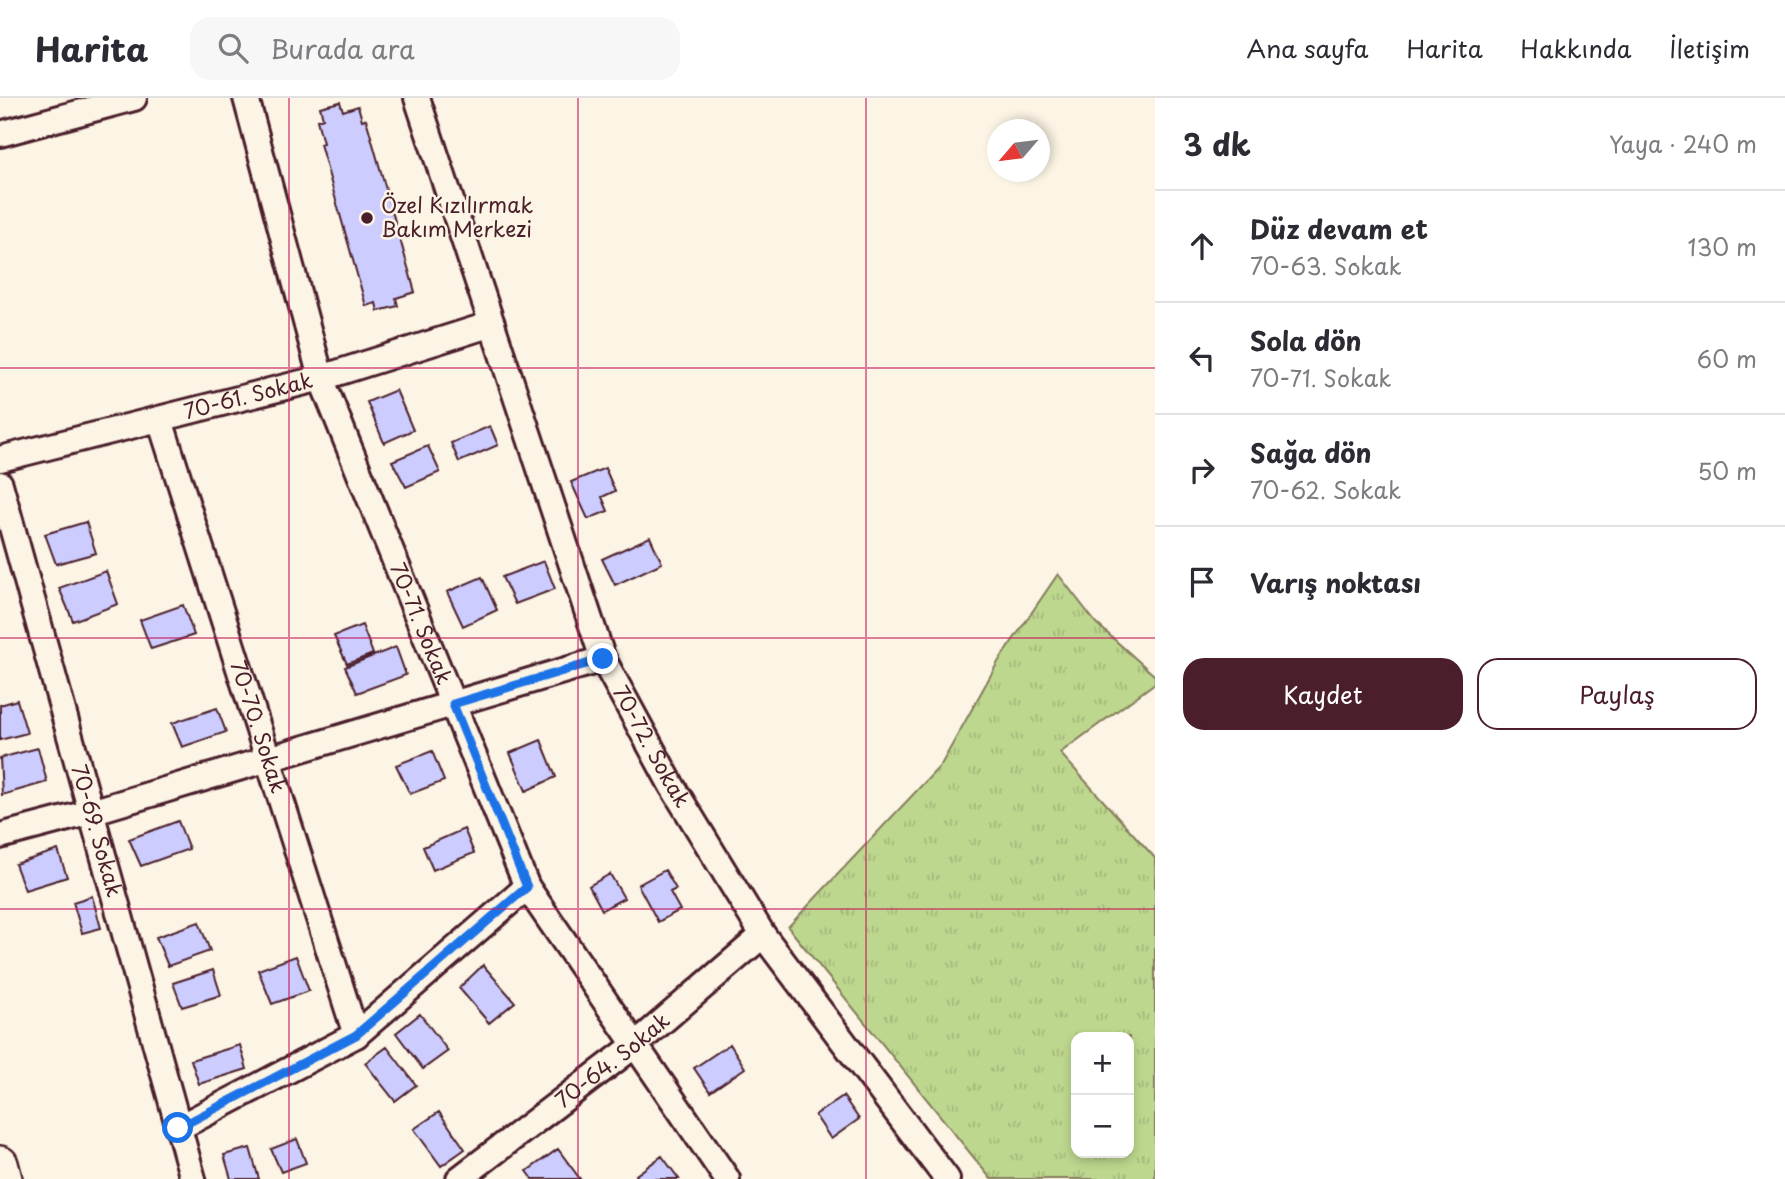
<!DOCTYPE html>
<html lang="tr">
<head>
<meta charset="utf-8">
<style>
	:root { --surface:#fff; --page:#f7f7f7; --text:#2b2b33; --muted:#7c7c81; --line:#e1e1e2; --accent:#4a1f2b }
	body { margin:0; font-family:"Playpen Sans",sans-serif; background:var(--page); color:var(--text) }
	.controls { position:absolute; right:21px; bottom:21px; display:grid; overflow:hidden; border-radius:14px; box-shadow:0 4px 10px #0003 }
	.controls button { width:63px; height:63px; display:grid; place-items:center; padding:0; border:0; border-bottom:2px solid var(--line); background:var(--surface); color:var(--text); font:35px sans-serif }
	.compass { position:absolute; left:987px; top:21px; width:63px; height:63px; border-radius:50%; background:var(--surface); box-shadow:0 4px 10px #0003; rotate:242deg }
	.stop { position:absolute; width:21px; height:21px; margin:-16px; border:5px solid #1a73e8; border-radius:50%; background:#fff }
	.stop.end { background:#1a73e8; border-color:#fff; box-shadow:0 2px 7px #0008 }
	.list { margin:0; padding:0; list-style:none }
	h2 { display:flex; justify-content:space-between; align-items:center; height:91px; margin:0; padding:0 28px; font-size:30px }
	h2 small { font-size:23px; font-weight:400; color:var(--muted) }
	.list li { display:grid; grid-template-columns:46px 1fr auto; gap:21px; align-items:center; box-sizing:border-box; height:112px; padding:0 28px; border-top:2px solid var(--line) }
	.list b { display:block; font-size:26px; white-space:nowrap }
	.list p { margin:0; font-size:23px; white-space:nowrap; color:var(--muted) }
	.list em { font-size:23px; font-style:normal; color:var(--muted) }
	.actions { display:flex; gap:14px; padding:21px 28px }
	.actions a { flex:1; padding:16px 0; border:2px solid var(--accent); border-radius:21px; text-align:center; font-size:24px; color:var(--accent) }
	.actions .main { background:var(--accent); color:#fff }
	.icon { flex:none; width:38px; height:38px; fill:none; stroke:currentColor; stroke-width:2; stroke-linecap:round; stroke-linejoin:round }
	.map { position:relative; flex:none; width:1155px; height:1081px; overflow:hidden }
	header { display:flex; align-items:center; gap:42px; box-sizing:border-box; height:98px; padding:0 35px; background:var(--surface); border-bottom:2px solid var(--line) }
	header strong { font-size:33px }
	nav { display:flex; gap:38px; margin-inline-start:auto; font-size:24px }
	.search { width:490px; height:63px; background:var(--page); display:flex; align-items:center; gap:18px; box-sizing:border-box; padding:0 24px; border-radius:21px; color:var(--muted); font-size:26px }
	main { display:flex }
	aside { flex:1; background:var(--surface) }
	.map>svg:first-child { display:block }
	.grass { fill:url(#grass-tufts); stroke:#847b5c; stroke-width:2; fill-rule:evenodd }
	.building { fill:#ccccfe; stroke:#4a1f2b; stroke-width:2 }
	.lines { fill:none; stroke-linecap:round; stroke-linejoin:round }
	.street-casing { stroke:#4a1f2b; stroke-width:30 }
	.secondary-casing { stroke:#4a1f2b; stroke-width:40 }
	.street { stroke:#fcf5e5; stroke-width:24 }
	.secondary { stroke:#fcf5e5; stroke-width:35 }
	.route { stroke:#1a73e8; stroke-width:9 }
	.grid { fill:none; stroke:#c2185b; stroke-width:2; stroke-opacity:0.55 }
	.poi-dot { fill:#4a1f2b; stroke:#fcf5e5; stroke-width:2.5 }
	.labels { text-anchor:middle; stroke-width:5; stroke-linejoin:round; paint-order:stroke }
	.poi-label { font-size:21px; fill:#4a1f2b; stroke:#fcf5e5; text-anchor:start }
	.street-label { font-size:21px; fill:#4a1f2b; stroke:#fcf5e5 }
</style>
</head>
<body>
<header>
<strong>Harita</strong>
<div class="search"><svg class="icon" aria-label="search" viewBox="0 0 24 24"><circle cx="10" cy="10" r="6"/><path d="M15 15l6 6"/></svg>Burada ara</div>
<nav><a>Ana sayfa</a><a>Harita</a><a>Hakkında</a><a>İletişim</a></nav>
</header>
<main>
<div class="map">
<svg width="1155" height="1081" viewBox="0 0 1155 1081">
	<defs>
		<pattern id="grass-tufts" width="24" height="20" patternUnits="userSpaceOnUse" patternTransform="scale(1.75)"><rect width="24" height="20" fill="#bdd78e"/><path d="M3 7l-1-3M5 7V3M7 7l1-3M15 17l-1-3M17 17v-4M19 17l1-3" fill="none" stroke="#a4b87b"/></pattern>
	</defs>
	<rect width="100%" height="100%" fill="#fcf5e5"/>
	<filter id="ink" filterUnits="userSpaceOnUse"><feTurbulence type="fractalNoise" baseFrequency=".0143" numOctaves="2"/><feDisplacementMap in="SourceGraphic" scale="14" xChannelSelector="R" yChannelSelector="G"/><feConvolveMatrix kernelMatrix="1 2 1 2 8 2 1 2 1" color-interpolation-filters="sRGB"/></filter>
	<g filter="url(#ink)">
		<!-- grass -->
		<path class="grass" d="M1058 476 1096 525 1155 578V585L1060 655 1155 760V1081H991L788 829 941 667 998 564ZM1076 939H1129V1055H1076Z"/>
		<!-- building -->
		<path class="building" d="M340 4 343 13 358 8 362 22 366 21 415 194 396 200 398 208 378 213 376 205 366 208 320 46 323 45 317 22 323 20 320 9Z
			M396 292 413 332 384 345 367 304Z
			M490 328 498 347 459 364 451 345Z
			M428 348 440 374 406 389 392 363Z
			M605 370 615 393 602 399 608 413 588 421 571 384Z
			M86 424 96 455 56 466 45 436Z
			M650 439 662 465 615 487 602 461Z
			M544 463 555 491 515 506 502 479Z
			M106 473 118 506 73 523 59 490Z
			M482 479 497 512 463 528 447 494Z
			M183 507 194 537 151 551 140 522Z
			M362 527 373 556 347 566 334 538Z
			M396 549 406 577 357 595 345 569Z
			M17 602 27 635 0 642V607Z
			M217 610 226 634 182 649 172 625Z
			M541 642 556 679 526 693 510 655Z
			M38 650 47 684 2 697 0 660Z
			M432 653 444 683 410 696 396 667Z
			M178 723 189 751 141 768 129 741Z
			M464 731 474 755 433 772 423 749Z
			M58 752 67 779 25 792 15 766Z
			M665 772 676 791 670 794 680 812 658 824 638 787Z
			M610 776 624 800 602 812 589 788Z
			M92 798 101 830 82 835 73 804Z
			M199 824 210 853 168 868 156 839Z
			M296 858 309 893 272 906 258 872Z
			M483 867 515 904 489 925 459 890Z
			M213 872 221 897 182 909 173 885Z
			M420 916 448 953 423 971 396 935Z
			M730 946 745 970 710 994 694 970Z
			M240 947 247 971 199 986 191 962Z
			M387 949 416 987 395 1003 365 965Z
			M843 998 859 1021 831 1041 815 1017Z
			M439 1014 465 1051 441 1068 414 1031Z
			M297 1041 306 1065 281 1074 271 1051Z
			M250 1050 259 1081H231L224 1057Z
			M558 1051 580 1081H533L527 1073Z
			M662 1058 679 1081H639L636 1077Z"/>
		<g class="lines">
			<!-- street casing -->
			<g class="street-casing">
				<g id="street">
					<path id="s1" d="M246 0 321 280 527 789 727 1081"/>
					<path id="s2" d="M417 0 603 561 672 688 763 837 947 1081"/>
					<path d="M0 36 134 0"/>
					<path id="s3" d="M160 322 356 937"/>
					<path id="s4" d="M0 361 321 280 492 226"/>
					<path id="s5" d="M0 386 193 1081"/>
					<path d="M0 738 91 714 603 561"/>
					<path d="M178 1030 356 937 527 789"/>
					<path id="s6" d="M459 1081 635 947 763 837"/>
				</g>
			</g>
			<!-- secondary casing -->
			<g class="secondary-casing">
				<path id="secondary" d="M0 1066 4 1081"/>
			</g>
			<!-- street -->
			<use href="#street" class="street"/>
			<!-- secondary -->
			<use href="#secondary" class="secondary"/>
		</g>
	</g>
	<g class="lines" filter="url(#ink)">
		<!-- route -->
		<path class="route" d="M178 1030 356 937 527 789 453 606 603 561"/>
	</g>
	<!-- grid -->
	<path class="grid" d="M289 0V1081M578 0V1081M866 0V1081M0 270H1155M0 540H1155M0 811H1155"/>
	<!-- markers -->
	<circle class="poi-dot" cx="367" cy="120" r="7"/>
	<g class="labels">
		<!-- poi labels -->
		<g class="poi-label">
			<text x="381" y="115">Özel Kızılırmak<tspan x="381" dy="24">Bakım Merkezi</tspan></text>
		</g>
		<!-- street labels -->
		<g class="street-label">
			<text dy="7" stroke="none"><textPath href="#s4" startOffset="256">70-61. Sokak</textPath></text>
			<text dy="7" stroke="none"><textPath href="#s1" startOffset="555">70-71. Sokak</textPath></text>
			<text dy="7" stroke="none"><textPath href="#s3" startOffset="322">70-70. Sokak</textPath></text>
			<text dy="7" stroke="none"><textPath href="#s2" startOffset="691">70-72. Sokak</textPath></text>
			<text dy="7" stroke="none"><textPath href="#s5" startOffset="360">70-69. Sokak</textPath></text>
			<text dy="7" stroke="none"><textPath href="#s6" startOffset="194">70-64. Sokak</textPath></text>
		</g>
	</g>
</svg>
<div class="controls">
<button>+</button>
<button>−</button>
</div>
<svg class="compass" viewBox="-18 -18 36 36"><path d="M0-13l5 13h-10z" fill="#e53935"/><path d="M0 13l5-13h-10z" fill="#7c7c81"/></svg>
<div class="stop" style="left:178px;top:1030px"></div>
<div class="stop end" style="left:603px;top:561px"></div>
</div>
<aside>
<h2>3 dk<small>Yaya · 240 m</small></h2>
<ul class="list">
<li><svg class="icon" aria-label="ahead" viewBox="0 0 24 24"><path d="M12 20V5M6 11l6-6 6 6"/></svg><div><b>Düz devam et</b><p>70-63. Sokak</p></div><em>130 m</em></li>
<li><svg class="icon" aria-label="left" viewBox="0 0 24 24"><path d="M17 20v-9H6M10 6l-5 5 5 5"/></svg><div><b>Sola dön</b><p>70-71. Sokak</p></div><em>60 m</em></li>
<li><svg class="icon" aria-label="right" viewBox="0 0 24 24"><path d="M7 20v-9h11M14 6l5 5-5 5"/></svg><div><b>Sağa dön</b><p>70-62. Sokak</p></div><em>50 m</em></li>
<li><svg class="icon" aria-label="arrive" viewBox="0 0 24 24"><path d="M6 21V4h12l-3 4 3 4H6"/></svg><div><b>Varış noktası</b></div></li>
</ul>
<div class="actions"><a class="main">Kaydet</a><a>Paylaş</a></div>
</aside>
</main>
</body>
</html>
